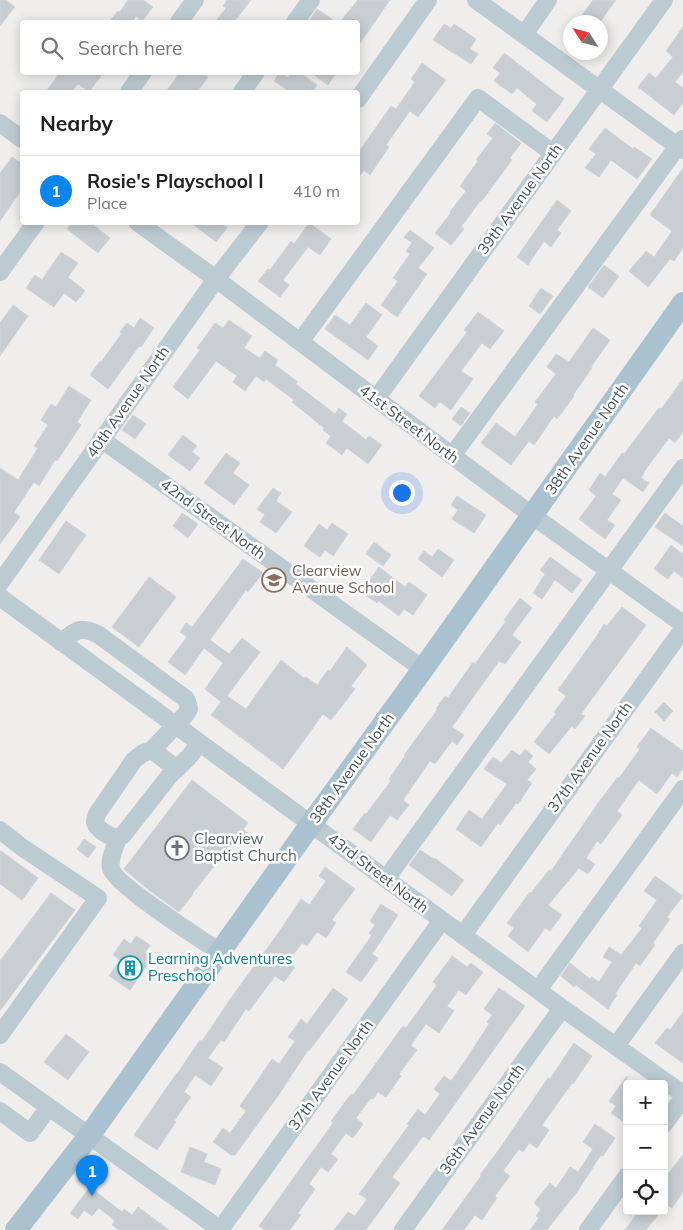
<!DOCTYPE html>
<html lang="en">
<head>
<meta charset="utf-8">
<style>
	:root { --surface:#fff; --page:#f2f2f2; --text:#222; --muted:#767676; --line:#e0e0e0; --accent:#0986ee }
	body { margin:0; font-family:Mulish,sans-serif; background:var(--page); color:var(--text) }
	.controls { position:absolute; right:15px; bottom:15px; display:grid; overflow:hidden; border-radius:5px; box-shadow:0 2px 12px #0003 }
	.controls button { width:45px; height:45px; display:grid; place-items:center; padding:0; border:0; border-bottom:1px solid var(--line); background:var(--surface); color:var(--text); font:25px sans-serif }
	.compass { position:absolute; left:563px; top:15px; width:45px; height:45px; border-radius:50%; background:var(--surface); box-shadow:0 2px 12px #0003; rotate:306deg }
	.you { position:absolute; left:401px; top:492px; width:18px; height:18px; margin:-12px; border:4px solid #fff; border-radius:50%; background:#1a73e8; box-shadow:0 0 0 8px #1a73e833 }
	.badge { display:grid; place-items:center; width:32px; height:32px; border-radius:50%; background:var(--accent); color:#fff; font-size:16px; font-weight:700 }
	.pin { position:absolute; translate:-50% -41px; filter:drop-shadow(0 1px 2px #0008) }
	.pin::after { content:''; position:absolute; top:26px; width:18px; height:15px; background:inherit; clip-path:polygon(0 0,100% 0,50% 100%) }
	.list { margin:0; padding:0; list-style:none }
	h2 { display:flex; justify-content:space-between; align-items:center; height:65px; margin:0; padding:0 20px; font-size:21px }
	h2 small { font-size:16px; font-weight:400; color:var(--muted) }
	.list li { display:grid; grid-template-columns:32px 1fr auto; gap:15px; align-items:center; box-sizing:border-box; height:70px; padding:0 20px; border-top:1px solid var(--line) }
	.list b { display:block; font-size:19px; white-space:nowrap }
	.list p { margin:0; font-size:16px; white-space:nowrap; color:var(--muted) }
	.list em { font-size:16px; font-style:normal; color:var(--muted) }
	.icon { flex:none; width:28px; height:28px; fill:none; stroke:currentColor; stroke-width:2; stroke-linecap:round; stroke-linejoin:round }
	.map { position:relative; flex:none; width:683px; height:1230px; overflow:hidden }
	.search { position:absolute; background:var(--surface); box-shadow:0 2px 12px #0003; left:20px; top:20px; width:340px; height:55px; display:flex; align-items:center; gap:12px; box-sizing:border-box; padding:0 18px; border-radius:5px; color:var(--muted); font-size:19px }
	.panel { position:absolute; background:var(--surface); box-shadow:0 2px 12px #0003; left:20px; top:90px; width:340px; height:135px; border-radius:5px }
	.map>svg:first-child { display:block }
	.building { fill:#c9ced3; stroke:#d1d4da }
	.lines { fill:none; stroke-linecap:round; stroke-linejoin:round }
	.minor { stroke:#bccad1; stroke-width:18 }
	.major { stroke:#aac1cf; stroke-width:22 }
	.labels { text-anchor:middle; stroke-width:5; stroke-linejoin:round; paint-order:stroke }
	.street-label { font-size:15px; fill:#44545c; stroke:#fff }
	.education-label { font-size:15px; fill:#785e54; stroke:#fff; text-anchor:start }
	.worship-label { font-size:15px; fill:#5b616d; stroke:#fff; text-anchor:start }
	.culture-label { font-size:15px; fill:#0d838f; stroke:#fff; text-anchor:start }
</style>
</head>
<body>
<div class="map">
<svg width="683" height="1230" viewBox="0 0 683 1230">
	<rect width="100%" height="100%" fill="#f0eded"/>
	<!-- building -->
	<path class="building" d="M0 0H6L15 7 0 26Z
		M128 0H143L153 7 142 21 136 16 133 21 135 22H109L118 11 120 12Z
		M227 0H251L234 22H215L226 8 223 6Z
		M358 0H390L358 46V22H340Z
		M593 0H616L600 22H577Z
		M317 9 336 22H308Z
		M444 24 451 28 454 24 476 39 470 49 478 54 471 64 433 40Z
		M683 27V72L675 82 683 88V103L674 115 638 87 649 73 656 78 673 57 666 51Z
		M504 53 564 99 547 122 532 111 537 104 517 88 512 94 494 81 500 73 493 68Z
		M422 63 446 80 418 117 410 111 386 145 389 147 370 175 364 170 358 178V153L391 106 396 109 415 82 411 79Z
		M60 72H104L89 92 78 84 71 92H46Z
		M180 72H202L208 77 197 92H166Z
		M280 72 288 78 291 72H299L317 85 312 92H290L274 81Z
		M310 72H337L328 85Z
		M495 123 521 143 510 158 512 160 481 202 480 201 461 227 464 229 451 245 435 233 451 213 450 212 466 191 460 186 478 161 476 160 493 138 487 134Z
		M605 128 633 149 634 147 652 159 637 179 611 160 599 177 585 168 596 154 589 149Z
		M12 157 22 164V189L0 221V173Z
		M683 168V248L674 261 670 259 648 287 629 271 646 251 654 257 672 231 650 215Z
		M557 200 571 211 557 230 561 233 551 247 544 241 528 265 517 257Z
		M72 222H90L110 238 98 253 67 229Z
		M190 222H219L227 228 216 242Z
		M309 223 331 239 320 255 308 247 283 280 289 285 280 297 258 281 268 269 270 270 291 241 294 244Z
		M410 230 434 248 418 268 427 274 397 317 381 305 398 281 393 278 410 254 406 251 412 243 404 237Z
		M61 252 78 263 68 277 85 291 76 302 64 293 54 307 26 288 35 275 42 280Z
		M604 265 619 276 603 298 588 287Z
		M541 288 553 296 540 314 529 306Z
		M366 303 382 315 366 337 378 346 368 360 325 329 335 315 350 325Z
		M13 305 28 316 0 356V323Z
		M478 312 504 331 490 349 482 343 461 371 473 379 451 410 440 402 435 408 419 396 467 332 464 330Z
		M140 318 154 328 141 347 139 346 108 389 90 375 100 361 101 362 122 333 120 332 127 323 134 328Z
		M229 320 252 336 244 348 260 358 265 351 278 360 275 365 298 382 296 384 335 414 339 408 347 414 342 421 366 440 369 436 382 445 368 464 347 448 342 455 326 443 331 436 323 430 324 428 292 402 294 400 266 379 264 382 256 376 245 391 233 382 237 376 216 361 188 399 173 387 200 350 197 348 215 323 223 328Z
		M593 328 610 340 591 367 592 368 573 395 574 396 557 419 554 416 534 445 529 441 511 465 481 443 496 423 515 437 538 404 535 402 556 374 547 367 556 354 569 362Z
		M683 379V432L675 443 669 438 646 469 641 478 649 483 643 492 623 478 612 494 621 500 607 520 615 525 605 539 579 519 596 496 589 490 600 473 605 477 622 453 624 454 659 408 661 409Z
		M69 386 91 400 77 422 81 425 57 461 55 460 39 486 34 482 14 512 20 517 0 544V468L18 480 38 448 34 446 48 425 41 420 51 404 56 407Z
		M461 407 470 413 461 426 452 419Z
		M133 415 146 424 135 439 122 430Z
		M183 435 197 446 192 452 200 458 190 471 168 455Z
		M226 453 240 463 233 473 249 485 234 505 204 483Z
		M273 488 281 493 276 501 292 512 276 533 260 522 265 515 257 509Z
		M457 496 486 515 474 533 452 519 458 510 451 505Z
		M182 513 198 524 188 538 173 526Z
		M665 513 683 526V546L655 527Z
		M66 521 86 535 59 574 39 560Z
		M332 523 348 534 333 556 325 550 320 557 304 546 319 524 327 530Z
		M374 542 391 555 383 566 366 554Z
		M671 545 683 554V578L674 571 668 579 654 569Z
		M438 549 454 560 442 577 418 559 424 551 432 557Z
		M550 557 582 580 572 593 555 580 542 599 533 593 545 574 540 570Z
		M243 559 263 573 248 592 246 590 210 640 229 654 242 638 260 652 227 696 246 709 281 660 304 678 306 677 317 685 328 670 330 671 347 647 367 665 351 686 355 689 331 720 323 714 283 769 211 715 221 702 205 689 223 663 204 648 185 675 168 662 187 637 180 632 186 623 192 627Z
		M379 567 405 587 409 582 427 595 413 615 404 609 399 616 379 601 377 603 361 592Z
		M149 577 176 597 139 647 112 627Z
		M520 598 532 608 512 635 521 642 505 664 499 661 452 727 464 735 457 745 452 741 435 764 430 761 403 800 409 805 397 820 390 815 371 842 353 829 365 813 366 814 391 781 389 779 405 756 404 755 437 710 436 709 445 696 448 698 473 662 475 664 506 621 504 620Z
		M622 607 646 625 581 714 585 716 575 729 572 726 549 754 534 742 556 714 554 712 566 696 558 690 598 634 604 624 607 626Z
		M664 702 673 711 664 721 655 712Z
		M651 728 683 751V769L677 777 672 773 657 794 639 780 617 811 622 815 601 844 597 841 586 858 595 864 588 874 579 868 548 905 562 915 550 931 545 928 528 952 508 936 514 928 507 923 530 892 531 893 549 870 551 871 601 799 618 777 619 778 640 749 637 747Z
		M525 749 533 756 528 762 536 769 527 780 532 783 518 804 516 803 500 825 498 823 481 847 456 829 469 810 482 819 507 784 484 769 493 757 501 763 512 750 520 756Z
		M192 780 248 823 243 829 258 842 253 848 238 836 192 894H193L179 912 149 890 124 869Z
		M84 839 96 847 88 858 77 849Z
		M0 850 38 878 22 900 0 884Z
		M420 850 434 859 435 858 464 880 452 896 409 865Z
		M325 867 355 889 332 920 336 923 326 938 317 932 307 946 302 943 288 962 295 967 284 982 275 976 249 1011 246 1009 224 1042 221 1040 208 1058 223 1068 211 1086 195 1075 184 1092 191 1097 174 1121 176 1122 157 1150 134 1135 176 1074H177L200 1040 202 1041 231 998 279 932 301 899 309 905 326 881 319 876Z
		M655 876 683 896 667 917 670 919 653 943 655 945 640 966 636 963 615 994 617 995 608 1009 576 985 574 987 561 976 570 963 590 979 592 977 599 982 612 962 603 957 609 947 621 955 642 928 639 926 657 900 644 891Z
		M51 893 75 910 0 1011V961Z
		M381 904 398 915 372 954 378 958 361 982 346 972 372 935 369 933 375 925 370 921Z
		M136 936 150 945 145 953 152 958 130 990 109 976 120 960 113 955 124 939 131 944Z
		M452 956 467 967 471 963 483 972 466 995 459 990 447 1006 454 1011 439 1033 426 1024 411 1045 417 1050 399 1074 401 1076 386 1097 378 1092 373 1099 371 1098 356 1118 363 1124 353 1138 346 1133 331 1154 338 1159 328 1172 321 1167 309 1184 315 1189 298 1213 301 1215 290 1230H265L259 1226 333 1123 331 1121 351 1094 353 1095 403 1026 406 1028 437 985 433 982Z
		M333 988 348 999 309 1051 308 1050 278 1096 235 1155H231L213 1142 223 1128 230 1133 246 1111 240 1106 272 1059 279 1064 295 1041 288 1037 301 1019 307 1024Z
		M499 988 525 1006 429 1140 423 1136 392 1177 400 1183 366 1230H334L348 1212 355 1216 367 1199 359 1194 409 1125 407 1124 418 1109 425 1115 440 1094 434 1089 444 1076 451 1081 467 1058 489 1024 487 1022 492 1015 484 1009Z
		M683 1012V1063L655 1043 667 1028 670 1030Z
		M66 1034 89 1052 68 1080 44 1062Z
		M574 1043 592 1056 573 1084 572 1083 542 1125 549 1130 537 1148 529 1143 523 1152 519 1149 503 1171 510 1176 495 1196 497 1198 482 1220 475 1215 464 1230H442L481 1176 480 1175 500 1148 548 1078 550 1079Z
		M627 1076V1124L611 1113 616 1106 609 1101Z
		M595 1124 615 1138 603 1156 601 1155 577 1192 547 1230H530L539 1218 536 1216 541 1209 534 1203 550 1183 556 1188 570 1167 578 1172 593 1149 583 1142Z
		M190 1147 207 1154 204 1162 221 1169 215 1185 181 1172Z
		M683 1155V1192L672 1208 664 1203V1179Z
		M90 1187 122 1212 124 1209 132 1215 138 1207 169 1230H119L112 1225 115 1221 99 1208 92 1216 84 1210 78 1219 70 1213Z
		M639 1211H661L646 1230H625Z"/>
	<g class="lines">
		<!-- minor -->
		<path class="minor" d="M476 0 683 150
			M179 22 195 0
			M295 22 311 0
			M524 35 548 0
			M129 92 143 72
			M242 92 256 72
			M358 99 428 0
			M0 123 22 139
			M137 222 216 279 533 516 683 624
			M0 272 36 222
			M300 342 478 98 553 153
			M376 399 664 0
			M101 439 423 669
			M452 456 683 139
			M0 583 216 279 260 222
			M0 597 311 824 562 1008 683 1094
			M61 642C77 630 80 625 99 635L186 699 188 704 189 709 186 714 152 750 143 753 134 760 97 814C96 817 95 819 95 822 97 830 110 837 118 838L123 835 170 775 188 758 200 743
			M152 750 177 769
			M0 830 23 848 98 898 0 1035
			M118 838C115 847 109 859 111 868 114 884 202 940 220 952
			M386 879 683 468
			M463 935 683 629
			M538 990 683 789
			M616 1046 683 953
			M0 1072 221 1230
			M0 1111 30 1133 49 1107
			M664 1124 683 1098
			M220 1230 442 920
			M403 1230 562 1008
			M588 1230 627 1176"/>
		<!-- major -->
		<path class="major" d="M16 1230 89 1136 311 824 423 669 683 303"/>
	</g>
	<!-- icons -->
	<defs>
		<g id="school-ring" transform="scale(1.25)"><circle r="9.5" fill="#fff" stroke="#8d6e63" stroke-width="1.5"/><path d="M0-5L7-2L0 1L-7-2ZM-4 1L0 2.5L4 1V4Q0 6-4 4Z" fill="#8d6e63"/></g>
		<g id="church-ring" transform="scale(1.25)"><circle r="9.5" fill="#fff" stroke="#6b7280" stroke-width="1.5"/><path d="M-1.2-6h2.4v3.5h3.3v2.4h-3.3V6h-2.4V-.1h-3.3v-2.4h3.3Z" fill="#6b7280"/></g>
		<g id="building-ring" transform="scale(1.25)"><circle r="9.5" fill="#fff" stroke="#0f9aa8" stroke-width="1.5"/><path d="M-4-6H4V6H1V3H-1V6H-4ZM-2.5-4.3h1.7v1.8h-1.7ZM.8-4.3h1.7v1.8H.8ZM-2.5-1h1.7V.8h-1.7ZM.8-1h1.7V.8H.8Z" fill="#0f9aa8"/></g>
	</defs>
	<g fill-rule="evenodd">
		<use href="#school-ring" x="274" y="580"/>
		<use href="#church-ring" x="177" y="848"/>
		<use href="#building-ring" x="130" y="968"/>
	</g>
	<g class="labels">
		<!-- street labels -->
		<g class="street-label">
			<text transform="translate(520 199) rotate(-54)" y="5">39th Avenue North</text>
			<text transform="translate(128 402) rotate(-55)" y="5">40th Avenue North</text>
			<text transform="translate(409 424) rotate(37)" y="5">41st Street North</text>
			<text transform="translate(587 439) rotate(-55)" y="5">38th Avenue North</text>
			<text transform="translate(213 519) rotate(36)" y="5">42nd Street North</text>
			<text transform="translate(590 757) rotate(-54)" y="5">37th Avenue North</text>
			<text transform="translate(352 768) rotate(-54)" y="5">38th Avenue North</text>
			<text transform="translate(378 873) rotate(37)" y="5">43rd Street North</text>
			<text transform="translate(331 1075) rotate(-54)" y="5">37th Avenue North</text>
			<text transform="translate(482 1119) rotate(-54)" y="5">36th Avenue North</text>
		</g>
		<!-- education labels -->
		<g class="education-label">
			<text x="292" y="576">Clearview<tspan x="292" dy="17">Avenue School</tspan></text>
		</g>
		<!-- worship labels -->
		<g class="worship-label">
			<text x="194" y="844">Clearview<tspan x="194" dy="17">Baptist Church</tspan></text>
		</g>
		<!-- culture labels -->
		<g class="culture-label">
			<text x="148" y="964">Learning Adventures<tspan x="148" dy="17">Preschool</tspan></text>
		</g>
	</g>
</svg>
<div class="controls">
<button>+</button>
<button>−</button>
<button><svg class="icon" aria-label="locate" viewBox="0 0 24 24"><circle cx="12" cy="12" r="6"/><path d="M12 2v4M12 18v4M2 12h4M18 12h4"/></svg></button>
</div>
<svg class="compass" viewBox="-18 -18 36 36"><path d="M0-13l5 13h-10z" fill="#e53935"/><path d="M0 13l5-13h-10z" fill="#767676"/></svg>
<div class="you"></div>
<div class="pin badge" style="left:92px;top:1196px">1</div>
<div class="search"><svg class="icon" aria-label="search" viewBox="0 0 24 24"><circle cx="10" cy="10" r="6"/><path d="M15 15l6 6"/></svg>Search here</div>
<section class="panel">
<h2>Nearby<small></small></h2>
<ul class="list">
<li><span class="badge">1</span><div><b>Rosie's Playschool I</b><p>Place</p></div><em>410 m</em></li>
</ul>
</section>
</div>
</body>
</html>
